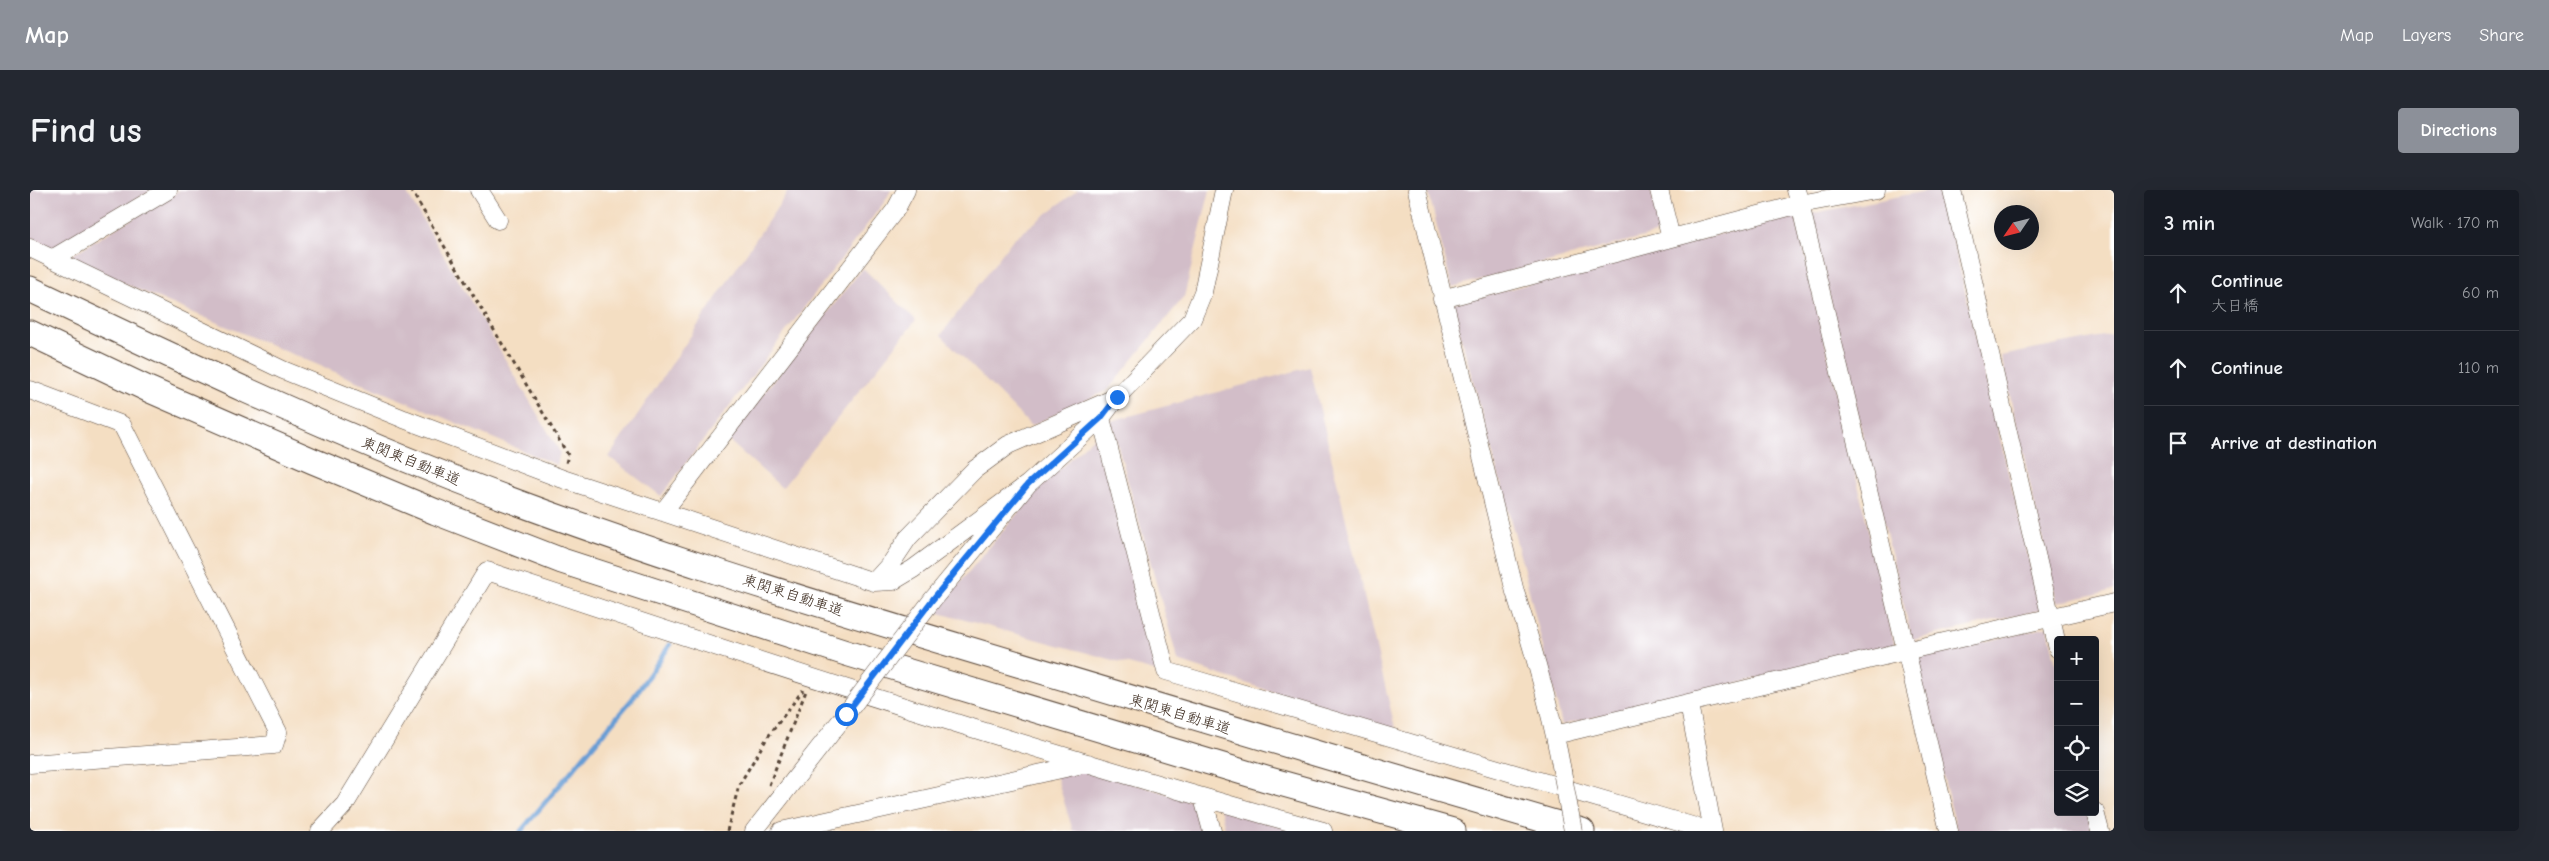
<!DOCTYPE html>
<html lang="en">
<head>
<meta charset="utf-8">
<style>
	:root { --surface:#171b24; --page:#242831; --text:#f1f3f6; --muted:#9ea1a6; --line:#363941; --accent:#8c9099 }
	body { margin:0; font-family:"Comic Neue","Klee One",sans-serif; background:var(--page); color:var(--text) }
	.controls { position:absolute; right:15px; bottom:15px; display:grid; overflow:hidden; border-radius:5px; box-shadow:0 5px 20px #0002 }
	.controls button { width:45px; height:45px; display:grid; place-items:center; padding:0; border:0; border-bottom:1px solid var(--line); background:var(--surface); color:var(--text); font:25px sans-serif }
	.compass { position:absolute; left:1964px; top:15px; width:45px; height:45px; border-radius:50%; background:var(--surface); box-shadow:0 5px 20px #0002; rotate:235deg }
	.stop { position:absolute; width:15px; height:15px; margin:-11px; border:4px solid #1a73e8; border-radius:50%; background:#fff }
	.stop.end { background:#1a73e8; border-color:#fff; box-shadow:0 1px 5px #0008 }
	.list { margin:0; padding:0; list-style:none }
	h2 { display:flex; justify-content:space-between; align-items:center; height:65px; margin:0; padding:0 20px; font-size:21px }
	h2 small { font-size:16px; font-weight:400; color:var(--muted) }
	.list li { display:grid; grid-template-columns:32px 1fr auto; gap:15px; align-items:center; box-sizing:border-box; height:75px; padding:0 20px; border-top:1px solid var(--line) }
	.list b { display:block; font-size:19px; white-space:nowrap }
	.list p { margin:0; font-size:16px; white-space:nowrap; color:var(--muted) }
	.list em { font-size:16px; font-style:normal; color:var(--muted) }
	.icon { flex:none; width:28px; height:28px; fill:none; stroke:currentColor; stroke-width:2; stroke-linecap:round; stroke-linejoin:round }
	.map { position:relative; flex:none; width:2084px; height:641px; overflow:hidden; border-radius:5px }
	header { display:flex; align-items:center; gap:30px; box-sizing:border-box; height:70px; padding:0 25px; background:var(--accent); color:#fff }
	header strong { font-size:24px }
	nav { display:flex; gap:28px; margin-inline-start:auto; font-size:18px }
	.intro { display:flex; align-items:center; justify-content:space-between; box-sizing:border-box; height:120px; padding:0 30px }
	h1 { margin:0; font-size:35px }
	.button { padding:12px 22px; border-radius:5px; background:var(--accent); color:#fff; font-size:18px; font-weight:700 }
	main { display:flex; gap:30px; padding:0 30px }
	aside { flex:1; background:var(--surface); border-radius:5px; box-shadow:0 5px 20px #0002 }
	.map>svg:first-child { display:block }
	.industrial { fill:#d2bdc8 }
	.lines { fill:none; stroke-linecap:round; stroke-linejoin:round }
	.stream { stroke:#679dd4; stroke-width:5 }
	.minor-casing { stroke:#574537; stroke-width:19 }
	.highway-casing { stroke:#574537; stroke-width:27 }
	.path { stroke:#574537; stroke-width:3; stroke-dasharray:4 4; stroke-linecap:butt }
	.minor { stroke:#fff; stroke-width:18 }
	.highway { stroke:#fff; stroke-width:25 }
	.minor-bridge-casing { stroke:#574537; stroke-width:19; stroke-linecap:butt }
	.minor-bridge { stroke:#fff; stroke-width:18 }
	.route { stroke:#1a73e8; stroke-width:6 }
	.labels { text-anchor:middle; stroke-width:4.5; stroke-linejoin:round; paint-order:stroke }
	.street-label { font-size:15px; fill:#3b2a1e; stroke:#fff }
</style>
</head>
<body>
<header>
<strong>Map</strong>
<nav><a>Map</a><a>Layers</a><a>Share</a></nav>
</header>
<div class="intro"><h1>Find us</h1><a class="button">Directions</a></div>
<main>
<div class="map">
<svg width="2084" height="641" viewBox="0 0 2084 641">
	<rect width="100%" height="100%" fill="#fff"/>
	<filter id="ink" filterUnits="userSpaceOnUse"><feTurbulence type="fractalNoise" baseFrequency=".02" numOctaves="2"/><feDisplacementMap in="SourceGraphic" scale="10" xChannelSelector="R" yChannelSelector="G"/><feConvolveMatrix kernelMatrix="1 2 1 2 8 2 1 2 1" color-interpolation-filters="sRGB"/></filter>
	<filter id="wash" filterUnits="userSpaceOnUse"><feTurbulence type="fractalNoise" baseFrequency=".0096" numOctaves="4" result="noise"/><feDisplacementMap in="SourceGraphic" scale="20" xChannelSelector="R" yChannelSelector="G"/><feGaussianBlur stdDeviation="1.12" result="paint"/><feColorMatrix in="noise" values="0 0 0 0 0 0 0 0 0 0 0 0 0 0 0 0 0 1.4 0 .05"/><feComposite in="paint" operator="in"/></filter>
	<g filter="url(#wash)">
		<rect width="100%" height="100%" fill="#f4dec2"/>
		<!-- industrial -->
		<path class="industrial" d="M0 0H123L24 60 0 47Z
			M150 0H375L530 262 527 275 35 69Z
			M759 0H861L855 11 631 306 579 267Z
			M1048 0H1180L1154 107 1078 200 1001 236 911 145 983 49Z
			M1398 0H1621L1632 42 1422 97Z
			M1901 0H1911L2011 420 1882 450 1779 24Z
			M1766 24 1865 456 1532 535 1493 376 1422 114Z
			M833 78 886 130 752 298 697 249Z
			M2084 144V400L2027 413 1971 166Z
			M1280 177 1366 542 1148 471 1081 231Z
			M1068 243 1128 482 905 422 1008 299Z
			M2018 437 2028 484V622H2058L2062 641H1927L1883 468Z
			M1058 579 1170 614 1177 641H1043L1026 585Z
			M1190 619 1269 641H1196Z"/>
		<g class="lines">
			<!-- stream -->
			<path class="stream" d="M491 641 603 508 640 455"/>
		</g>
	</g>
	<g filter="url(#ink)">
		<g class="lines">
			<!-- minor casing -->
			<g class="minor-casing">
				<path id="minor" d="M449 0 468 30
					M1387 0 1485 402C1504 461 1521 520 1532 581
					M1629 0 1641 48
					M1766 0 1770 14 1846 0
					M1922 0 2028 459
					M0 58 253 180 374 229 530 288 844 392 863 391 883 379 998 294
					M22 69 138 0
					M1412 109 1770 14 1919 641
					M0 200 92 235 248 542 244 555 0 574
					M1071 228 1136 481 1679 641
					M633 322 866 19 876 0
					M844 392 862 372 878 348 944 280 978 255 1085 208
					M903 409 998 294 1071 228 1087 207 1162 129 1173 102 1194 0
					M1659 514 1683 641
					M1525 545 1875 461 2084 413
					M1173 608 1182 641
					M2065 622 2070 641
					M290 641 315 614 457 381C734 473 1012 564 1293 641
					M724 641 816 524
					M751 641 1058 573"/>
			</g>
			<!-- highway casing -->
			<g class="highway-casing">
				<path id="highway" d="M0 99C139 165 279 232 423 288 592 354 767 408 941 460 1144 522 1348 582 1552 641
					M0 143 120 200 283 271 406 322 532 371 816 463 1236 589 1423 641"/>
			</g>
			<!-- path -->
			<path class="path" d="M381 0 538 265 536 273
				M739 595 776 501
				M697 641 709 595 737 548 773 500"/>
			<!-- minor -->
			<use href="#minor" class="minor"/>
			<!-- highway -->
			<use href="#highway" class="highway"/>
			<!-- minor-bridge casing -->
			<g class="minor-bridge-casing">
				<path id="minor-bridge" d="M816 524 903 409
					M1532 581 1543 641"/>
			</g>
			<!-- minor-bridge -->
			<use href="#minor-bridge" class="minor-bridge"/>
		</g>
	</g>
	<g class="lines" filter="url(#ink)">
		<!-- route -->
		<path class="route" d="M816 524 903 409 998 294 1071 228 1087 207"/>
	</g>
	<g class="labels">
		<!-- street labels -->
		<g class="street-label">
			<text transform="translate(381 271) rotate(22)" y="5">東関東自動車道</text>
			<text transform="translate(763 405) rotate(18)" y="5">東関東自動車道</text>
			<text transform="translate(1150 524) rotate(17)" y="5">東関東自動車道</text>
		</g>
	</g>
</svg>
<div class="controls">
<button>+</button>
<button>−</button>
<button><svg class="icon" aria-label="locate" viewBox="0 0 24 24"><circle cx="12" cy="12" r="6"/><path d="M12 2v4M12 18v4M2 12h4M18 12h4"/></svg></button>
<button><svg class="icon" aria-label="layers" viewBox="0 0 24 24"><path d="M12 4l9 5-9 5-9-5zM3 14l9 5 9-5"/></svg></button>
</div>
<svg class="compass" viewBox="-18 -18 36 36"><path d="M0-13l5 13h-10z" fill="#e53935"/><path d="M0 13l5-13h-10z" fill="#9ea1a6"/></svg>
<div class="stop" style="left:816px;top:524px"></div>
<div class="stop end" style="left:1087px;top:207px"></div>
</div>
<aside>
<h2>3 min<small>Walk · 170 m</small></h2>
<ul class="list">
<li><svg class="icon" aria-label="ahead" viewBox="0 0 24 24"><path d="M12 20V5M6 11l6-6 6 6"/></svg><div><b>Continue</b><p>大日橋</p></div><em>60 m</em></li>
<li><svg class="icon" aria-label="ahead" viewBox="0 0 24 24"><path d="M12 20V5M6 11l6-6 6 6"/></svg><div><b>Continue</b></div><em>110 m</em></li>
<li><svg class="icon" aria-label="arrive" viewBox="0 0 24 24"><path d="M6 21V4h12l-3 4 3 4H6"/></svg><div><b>Arrive at destination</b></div></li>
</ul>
</aside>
</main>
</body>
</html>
